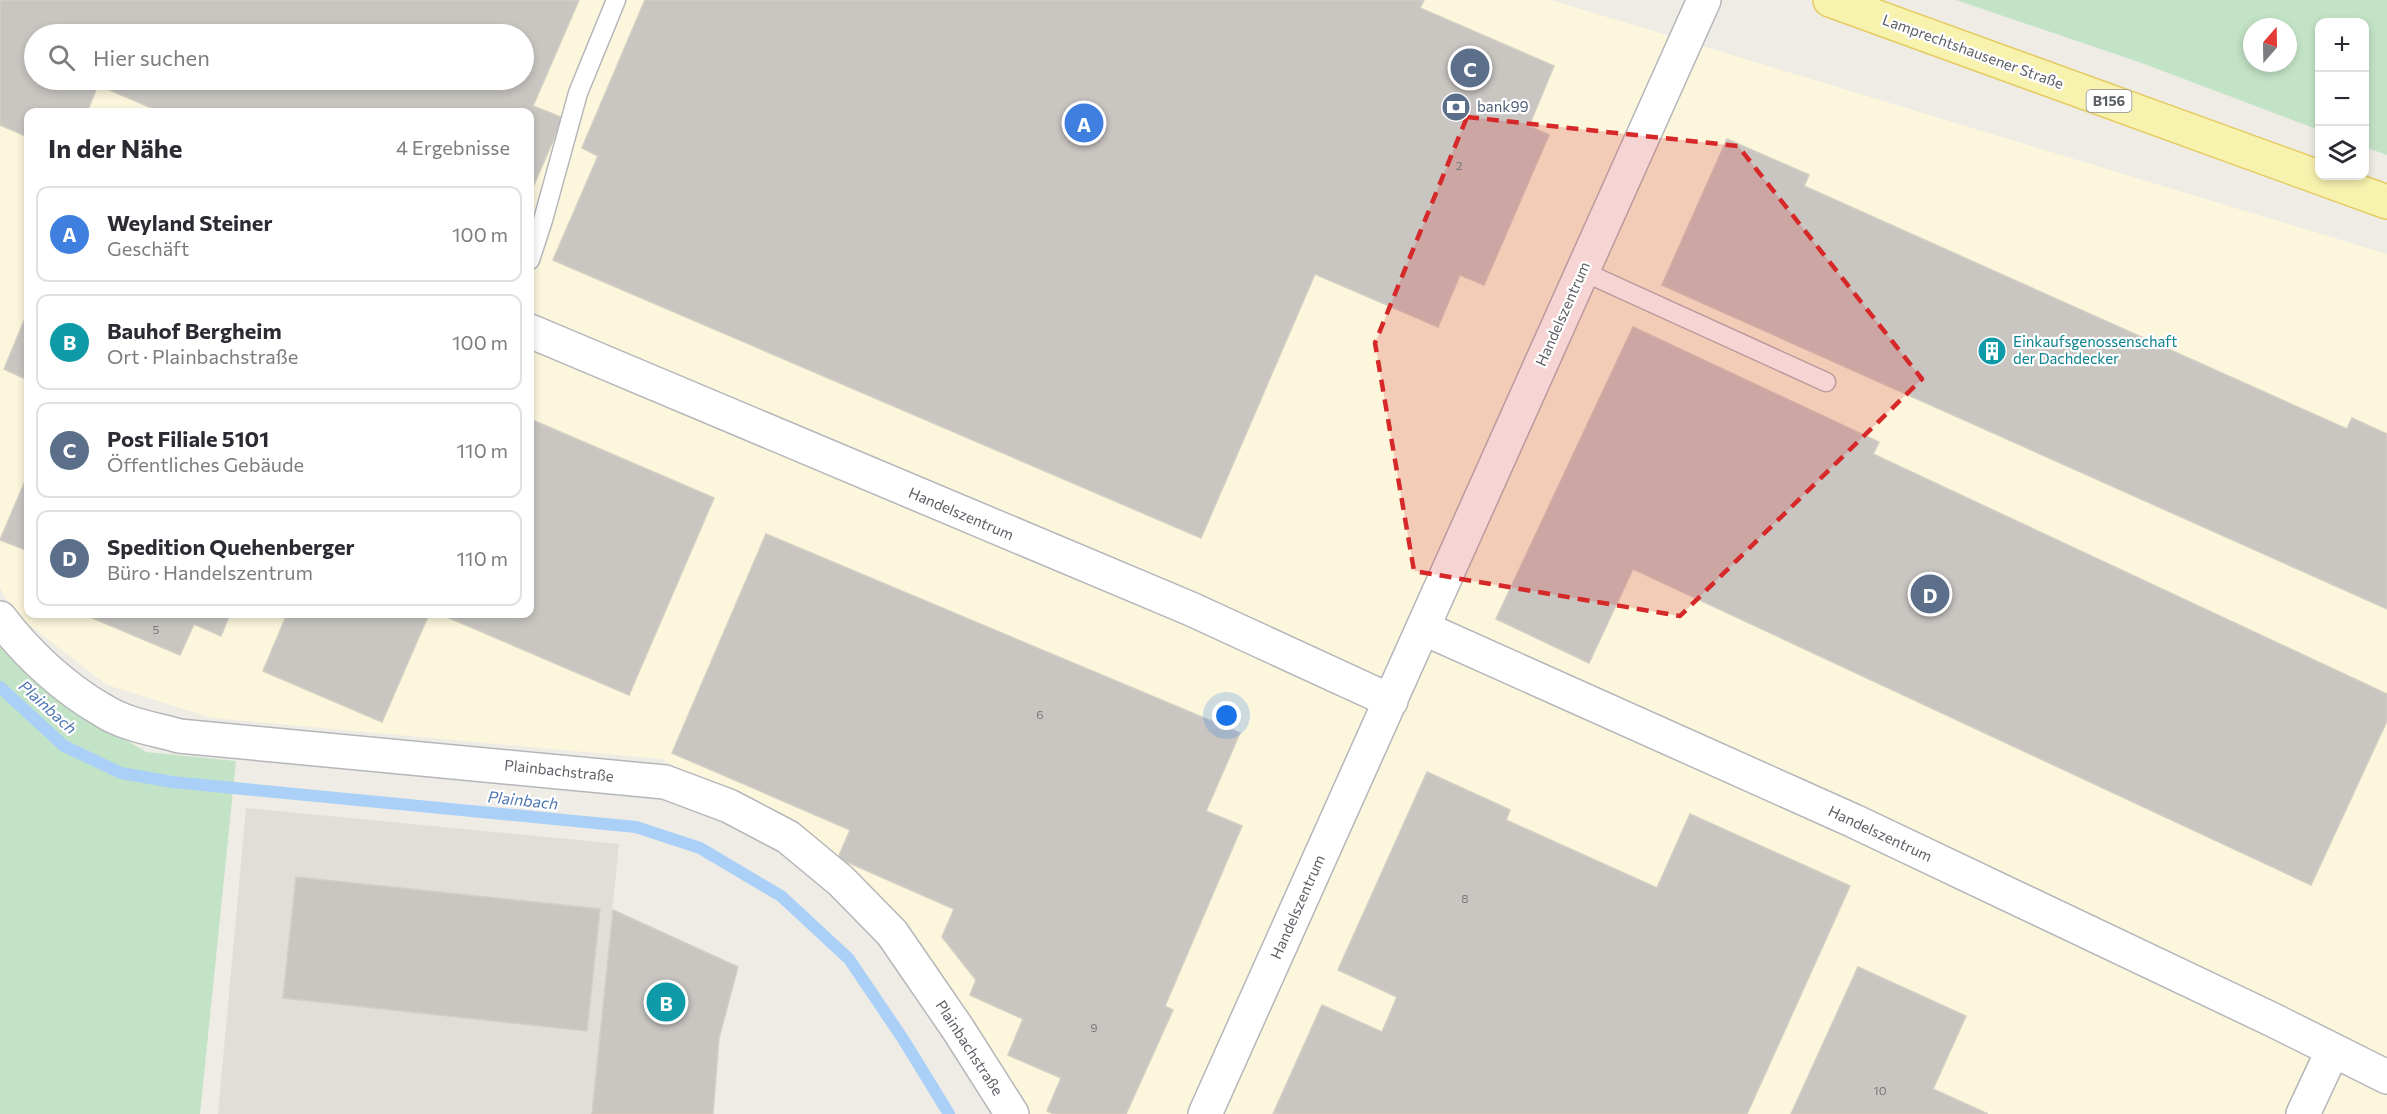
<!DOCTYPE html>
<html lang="de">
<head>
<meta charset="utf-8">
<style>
	:root { --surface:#fff; --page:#f7f7f7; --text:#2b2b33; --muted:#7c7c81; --line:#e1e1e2; --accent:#db573d }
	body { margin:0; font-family:Commissioner,sans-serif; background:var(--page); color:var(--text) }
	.controls { position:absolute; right:18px; top:18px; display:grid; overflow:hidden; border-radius:12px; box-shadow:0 3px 9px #0003 }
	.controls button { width:54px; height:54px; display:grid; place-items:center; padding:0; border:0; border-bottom:2px solid var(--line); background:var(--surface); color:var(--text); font:30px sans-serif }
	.compass { position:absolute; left:2243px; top:18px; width:54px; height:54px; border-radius:50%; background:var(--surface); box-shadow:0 3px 9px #0003; rotate:20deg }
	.you { position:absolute; left:1227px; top:716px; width:21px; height:21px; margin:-15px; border:4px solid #fff; border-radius:50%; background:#1a73e8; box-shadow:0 0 0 9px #1a73e833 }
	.badge { display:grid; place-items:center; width:39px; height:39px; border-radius:50%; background:var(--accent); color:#fff; font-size:20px; font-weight:700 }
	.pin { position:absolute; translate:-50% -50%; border:3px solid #fff; box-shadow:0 2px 6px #0006 }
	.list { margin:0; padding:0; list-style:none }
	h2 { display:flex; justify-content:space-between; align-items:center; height:78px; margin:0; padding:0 24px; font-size:26px }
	h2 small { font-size:20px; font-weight:400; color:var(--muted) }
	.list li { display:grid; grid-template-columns:39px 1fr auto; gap:18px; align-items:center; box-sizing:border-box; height:96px; margin:0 12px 12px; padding:0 12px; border:2px solid var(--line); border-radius:12px }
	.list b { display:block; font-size:22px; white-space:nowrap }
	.list p { margin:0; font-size:20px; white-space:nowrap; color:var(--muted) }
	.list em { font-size:20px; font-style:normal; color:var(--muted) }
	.icon { flex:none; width:33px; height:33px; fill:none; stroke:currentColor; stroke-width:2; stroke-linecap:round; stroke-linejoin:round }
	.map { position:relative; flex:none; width:2387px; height:1114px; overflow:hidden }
	.search { position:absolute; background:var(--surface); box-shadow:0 3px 9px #0003; left:24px; top:24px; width:510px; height:66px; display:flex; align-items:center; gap:15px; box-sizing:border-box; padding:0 21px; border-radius:33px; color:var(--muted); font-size:22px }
	.panel { position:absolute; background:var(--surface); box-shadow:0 3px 9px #0003; left:24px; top:108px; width:510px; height:510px; border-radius:12px }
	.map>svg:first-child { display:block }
	.commercial { fill:#fbf6dc; fill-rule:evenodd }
	.industrial { fill:#dfded9 }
	.green { fill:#c3e3c6; fill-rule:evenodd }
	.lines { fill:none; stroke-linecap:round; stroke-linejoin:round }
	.stream { stroke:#aad0f8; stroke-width:12 }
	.building { fill:#c9c6c2; stroke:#d2cec3; stroke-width:1.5; fill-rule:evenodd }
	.lane-casing { stroke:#b5b6ba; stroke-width:21 }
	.street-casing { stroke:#b5b6ba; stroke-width:36 }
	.primary-casing { stroke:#e6cc65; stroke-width:36 }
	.lane { stroke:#fff; stroke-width:18 }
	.street { stroke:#fff; stroke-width:33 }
	.primary { stroke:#f8f2af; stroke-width:33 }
	.marked { fill:#d62828; fill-opacity:0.2; stroke:#d62828; stroke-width:4.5; stroke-dasharray:12 8; stroke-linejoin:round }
	.labels { text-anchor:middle; stroke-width:4.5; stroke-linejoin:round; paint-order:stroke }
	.number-label { font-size:12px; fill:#77797c }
	.shield { fill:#fff; stroke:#8d8f92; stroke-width:1.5 }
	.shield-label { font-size:14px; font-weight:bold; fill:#5c5f64 }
	.street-label { font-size:15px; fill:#5c5f64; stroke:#fff }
	.service-label { font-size:15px; fill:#4e5e75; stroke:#fff; text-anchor:start }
	.culture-label { font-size:15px; fill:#0d838f; stroke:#fff; text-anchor:start }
	.water-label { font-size:16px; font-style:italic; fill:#4c75b2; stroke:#fff }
</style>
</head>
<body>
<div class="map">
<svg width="2387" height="1114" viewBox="0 0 2387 1114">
	<rect width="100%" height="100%" fill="#eeece5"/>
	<!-- commercial -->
	<path class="commercial" d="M0 0H1551L2387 254V1114H1027L830 854 662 759 212 718 107 685 14 613 0 588ZM34 34H524V80H34ZM28 112H530V614H28Z"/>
	<!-- industrial -->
	<path class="industrial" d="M246 808 619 844 592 1114H218Z"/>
	<!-- green -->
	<path class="green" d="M1956 0H2387V155L2365 147 2364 22H2320L2319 130 2139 62ZM2252 27H2288V63H2252Z
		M0 647 47 693 146 752 236 761 200 1114H0Z"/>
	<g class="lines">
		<!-- stream -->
		<path class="stream" d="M0 687 64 746 121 773 172 782 636 827 700 848 781 896 849 959 903 1039 949 1114"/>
	</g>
	<!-- building -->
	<path class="building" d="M0 0H579L533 106 563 118 530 194V112H161L98 85 87 112H28V137L0 125ZM34 34H524V80H34Z
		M645 0H1424L1420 8 1554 66 1529 126 1549 135 1484 285 1460 275 1438 327 1315 274 1201 538 553 260 598 156 582 148Z
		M1727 139 1809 175 1804 186 2347 429 2352 418 2387 434V609L1662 285Z
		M28 311V380L4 369Z
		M1633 327 1879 442 1873 454 2387 694V721L2311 885 1633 569 1589 663 1496 619Z
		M530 419 714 498 629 695 440 614H530Z
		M28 474V551L0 540Z
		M766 534 1240 733 1206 811 1242 826 1165 1006 1173 1010 1126 1114H1054L1047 1111 1061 1078 1008 1055 1023 1019 970 995 976 980 942 937 954 909 838 858 850 830 672 753Z
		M83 614H230L221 636 194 624 180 655Z
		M287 614H429L382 722 263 671Z
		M1427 772 1510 810 1506 820 1657 888 1690 814 1850 886 1747 1114H1273L1322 1005 1382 1032 1397 997 1338 970Z
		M296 877 600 909 587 1031 283 998Z
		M613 910 738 967 719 1038 713 1114H592Z
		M1858 967 1966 1016 1933 1089 1988 1114H1791Z"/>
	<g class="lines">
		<!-- lane casing -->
		<g class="lane-casing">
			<path id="lane" d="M530 260 543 220 578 93 616 0
				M1582 271 1826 382"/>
		</g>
		<!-- street casing -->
		<g class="street-casing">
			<path id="street" d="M530 331 1191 609 1391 701
				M0 618C27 654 65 689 104 711 126 725 155 729 179 736L665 782 729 806 788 837 841 881 892 933 958 1029 1012 1114
				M1423 628 1854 821 2273 1020 2387 1077
				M1205 1114 1704 0
				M2303 1114 2332 1052"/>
		</g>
		<!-- primary casing -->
		<g class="primary-casing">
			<path id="primary" d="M1830 0 2387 202"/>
		</g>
		<!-- lane -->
		<use href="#lane" class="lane"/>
		<!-- street -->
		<use href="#street" class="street"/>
		<!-- primary -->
		<use href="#primary" class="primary"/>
	</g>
	<!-- marked area -->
	<path class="marked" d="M1467 117 1738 146 1922 379 1680 616 1414 571 1375 343Z"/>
	<!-- icons -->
	<defs>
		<g id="bank-disc" transform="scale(1.5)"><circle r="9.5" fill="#5c6f8a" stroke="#fff"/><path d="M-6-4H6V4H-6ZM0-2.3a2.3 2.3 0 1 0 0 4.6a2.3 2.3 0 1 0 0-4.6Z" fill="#fff"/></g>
		<g id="building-disc" transform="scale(1.5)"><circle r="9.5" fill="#0f9aa8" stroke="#fff"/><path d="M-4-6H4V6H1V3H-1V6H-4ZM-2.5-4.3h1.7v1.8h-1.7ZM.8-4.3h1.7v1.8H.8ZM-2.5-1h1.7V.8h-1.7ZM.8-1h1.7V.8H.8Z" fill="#fff"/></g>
	</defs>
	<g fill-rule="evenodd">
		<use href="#bank-disc" x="1456" y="107"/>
		<use href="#building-disc" x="1992" y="351"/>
	</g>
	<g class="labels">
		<!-- number labels -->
		<g class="number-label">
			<text x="1459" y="170">2</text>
			<text x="156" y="634">5</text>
			<text x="1040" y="719">6</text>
			<text x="1465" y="903">8</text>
			<text x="1094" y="1032">9</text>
			<text x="1880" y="1095">10</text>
		</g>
		<!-- shield labels -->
		<rect class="shield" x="2086.5" y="90" width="45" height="22" rx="4.5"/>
		<g class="shield-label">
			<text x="2109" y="106">B156</text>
		</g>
		<!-- street labels -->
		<g class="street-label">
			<text transform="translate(1973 52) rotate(20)" y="5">Lamprechtshausener Straße</text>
			<text transform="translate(1563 314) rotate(-66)" y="5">Handelszentrum</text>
			<text transform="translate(961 514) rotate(23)" y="5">Handelszentrum</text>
			<text transform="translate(559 771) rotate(6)" y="5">Plainbachstraße</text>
			<text transform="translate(1880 834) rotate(25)" y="5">Handelszentrum</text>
			<text transform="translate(1298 907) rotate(-66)" y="5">Handelszentrum</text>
			<text transform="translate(969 1048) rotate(57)" y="5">Plainbachstraße</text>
		</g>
		<!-- service labels -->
		<g class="service-label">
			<text x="1477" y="112">bank99</text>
		</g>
		<!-- culture labels -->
		<g class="culture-label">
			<text x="2013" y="347">Einkaufsgenossenschaft<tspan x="2013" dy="17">der Dachdecker</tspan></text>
		</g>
		<!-- water labels -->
		<g class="water-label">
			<text transform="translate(48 707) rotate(42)" y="6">Plainbach</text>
			<text transform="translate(523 800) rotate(6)" y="6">Plainbach</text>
		</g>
	</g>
</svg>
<div class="controls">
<button>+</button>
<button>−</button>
<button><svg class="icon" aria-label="layers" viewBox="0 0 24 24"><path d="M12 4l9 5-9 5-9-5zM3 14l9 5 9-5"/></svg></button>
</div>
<svg class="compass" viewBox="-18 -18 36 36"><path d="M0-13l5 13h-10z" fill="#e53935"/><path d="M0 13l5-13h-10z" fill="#7c7c81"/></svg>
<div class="you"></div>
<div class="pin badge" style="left:1084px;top:123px;background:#3f7fe0">A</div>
<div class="pin badge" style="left:666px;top:1002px;background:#0f9aa8">B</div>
<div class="pin badge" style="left:1470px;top:68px;background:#5c6f8a">C</div>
<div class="pin badge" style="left:1930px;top:594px;background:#5c6f8a">D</div>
<div class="search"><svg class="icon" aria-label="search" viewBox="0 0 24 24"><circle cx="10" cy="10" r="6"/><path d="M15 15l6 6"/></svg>Hier suchen</div>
<section class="panel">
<h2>In der Nähe<small>4 Ergebnisse</small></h2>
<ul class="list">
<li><span class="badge" style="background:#3f7fe0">A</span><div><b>Weyland Steiner</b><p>Geschäft</p></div><em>100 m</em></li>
<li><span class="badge" style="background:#0f9aa8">B</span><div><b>Bauhof Bergheim</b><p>Ort · Plainbachstraße</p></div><em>100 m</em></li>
<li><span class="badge" style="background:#5c6f8a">C</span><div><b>Post Filiale 5101</b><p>Öffentliches Gebäude</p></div><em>110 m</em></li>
<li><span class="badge" style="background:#5c6f8a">D</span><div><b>Spedition Quehenberger</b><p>Büro · Handelszentrum</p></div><em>110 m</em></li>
</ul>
</section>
</div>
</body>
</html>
